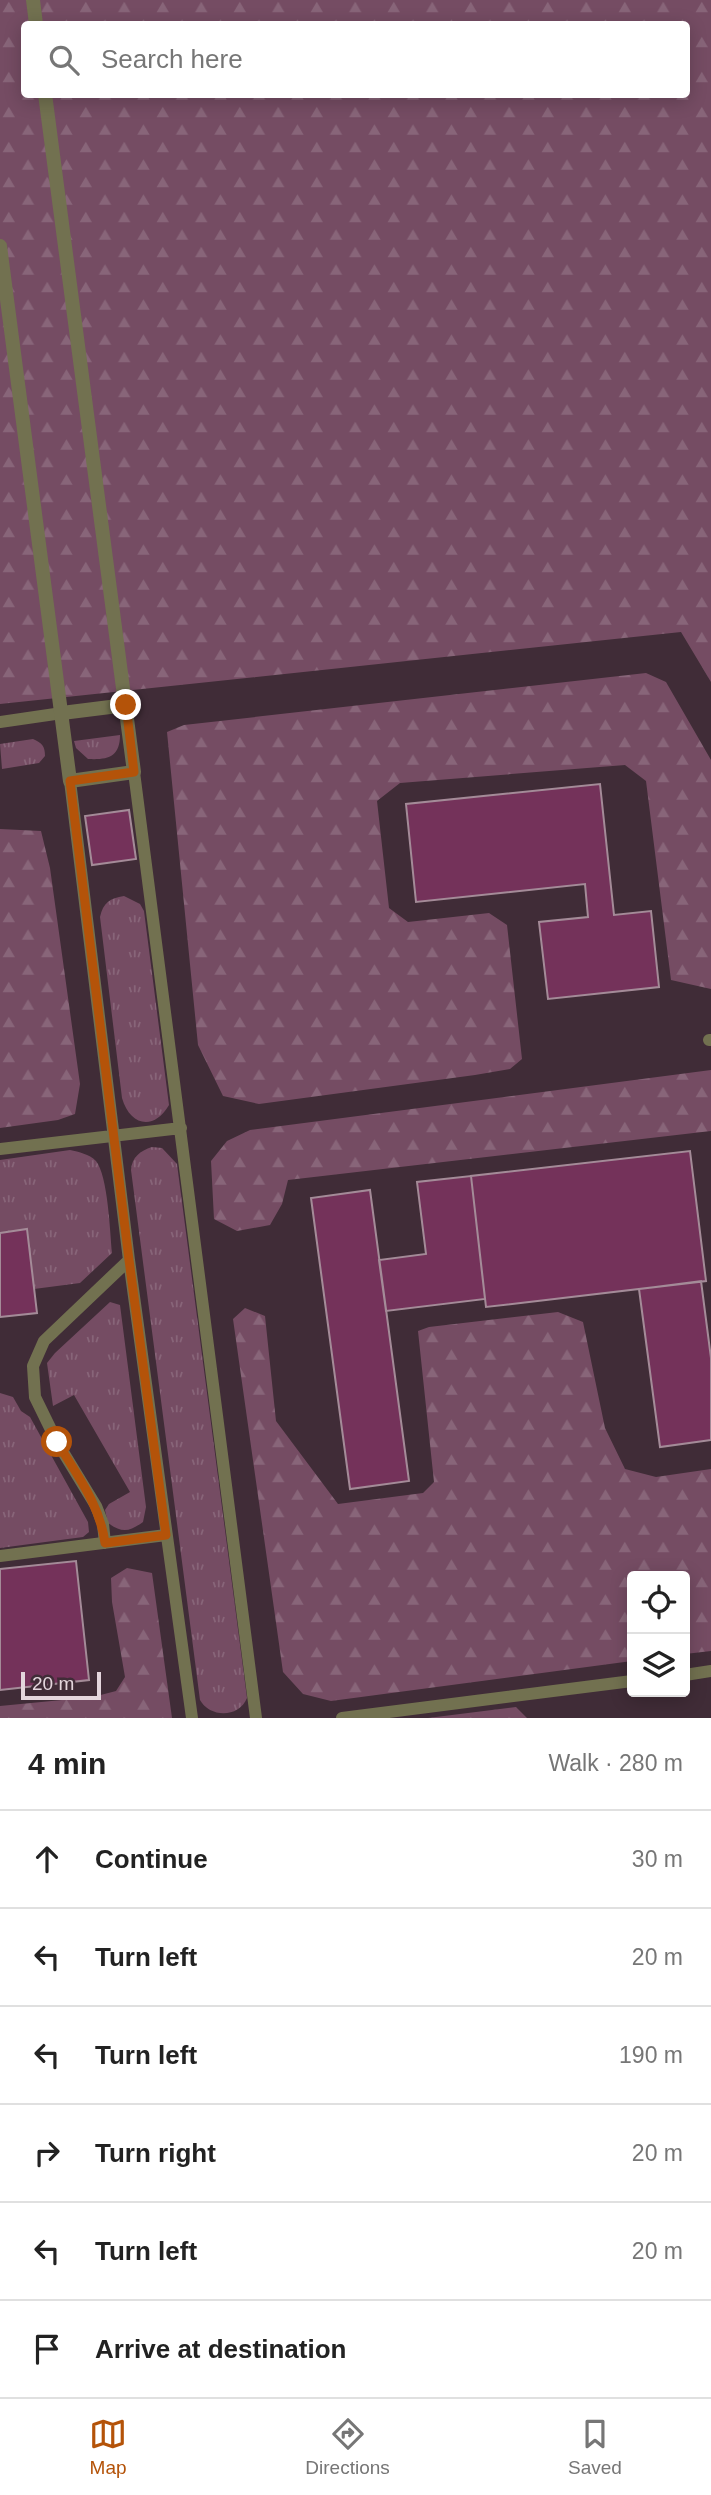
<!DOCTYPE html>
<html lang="en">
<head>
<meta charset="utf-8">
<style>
	:root { --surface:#fff; --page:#f6f6f6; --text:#222; --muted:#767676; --line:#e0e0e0; --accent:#b45309 }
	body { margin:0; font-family:Helvetica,sans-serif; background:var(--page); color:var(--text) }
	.controls { position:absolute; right:21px; bottom:21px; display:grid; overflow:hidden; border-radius:7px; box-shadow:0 4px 18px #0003 }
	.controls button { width:63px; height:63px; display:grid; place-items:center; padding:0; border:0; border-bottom:2px solid var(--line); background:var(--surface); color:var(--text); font:35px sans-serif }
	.scale { position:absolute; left:21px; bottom:18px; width:80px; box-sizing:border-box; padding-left:7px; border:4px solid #e4d6dd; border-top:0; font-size:19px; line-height:24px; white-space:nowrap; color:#e4d6dd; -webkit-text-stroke:5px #402c37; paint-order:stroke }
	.stop { position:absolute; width:21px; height:21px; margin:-16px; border:5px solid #b45309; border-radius:50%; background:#fff }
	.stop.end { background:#b45309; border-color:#fff; box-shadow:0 2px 7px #0008 }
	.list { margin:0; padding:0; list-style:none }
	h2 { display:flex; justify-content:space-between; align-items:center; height:91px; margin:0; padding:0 28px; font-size:30px }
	h2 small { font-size:23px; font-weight:400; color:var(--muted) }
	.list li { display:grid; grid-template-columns:46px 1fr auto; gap:21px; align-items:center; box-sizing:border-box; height:98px; padding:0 28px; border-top:2px solid var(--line) }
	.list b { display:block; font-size:26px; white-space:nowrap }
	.list em { font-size:23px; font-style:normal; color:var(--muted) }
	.icon { flex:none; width:38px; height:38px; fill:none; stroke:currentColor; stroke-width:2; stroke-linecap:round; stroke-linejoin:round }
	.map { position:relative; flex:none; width:711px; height:1718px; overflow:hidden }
	.search { position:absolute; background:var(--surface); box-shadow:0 4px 18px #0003; left:21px; right:21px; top:21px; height:77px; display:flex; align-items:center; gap:18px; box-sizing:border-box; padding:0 24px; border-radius:7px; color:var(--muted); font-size:26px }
	.sheet { height:679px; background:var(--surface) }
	nav { display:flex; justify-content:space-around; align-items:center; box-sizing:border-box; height:98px; border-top:2px solid var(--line); background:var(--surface); font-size:19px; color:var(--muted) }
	nav a { display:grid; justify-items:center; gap:4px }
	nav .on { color:var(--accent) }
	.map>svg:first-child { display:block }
	.grass { fill:url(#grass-tufts) }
	.forest { fill:url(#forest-firs); fill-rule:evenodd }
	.building { fill:#74325a; stroke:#a48b98; stroke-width:2 }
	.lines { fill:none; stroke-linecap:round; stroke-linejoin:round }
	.service { stroke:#727150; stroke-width:12 }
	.minor { stroke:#727150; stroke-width:14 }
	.route { stroke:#b45309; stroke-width:9 }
</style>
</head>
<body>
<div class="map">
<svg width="711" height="1718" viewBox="0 0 711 1718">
	<defs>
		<pattern id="grass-tufts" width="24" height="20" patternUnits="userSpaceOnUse" patternTransform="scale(1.75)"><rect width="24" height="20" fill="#754c63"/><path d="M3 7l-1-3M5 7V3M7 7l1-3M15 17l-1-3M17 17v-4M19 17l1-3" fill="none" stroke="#886579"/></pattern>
		<pattern id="forest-firs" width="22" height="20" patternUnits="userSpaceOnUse" patternTransform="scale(1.75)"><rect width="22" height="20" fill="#754c63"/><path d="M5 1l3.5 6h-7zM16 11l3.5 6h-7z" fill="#886579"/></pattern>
	</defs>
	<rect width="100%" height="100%" fill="#402c37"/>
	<!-- grass -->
	<path class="grass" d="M120 735C120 757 108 760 88 759L76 748 74 741Z
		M33 739C42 743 45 746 45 756L39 763 2 769 0 744Z
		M124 896 140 904 144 911 169 1105C154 1131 130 1126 122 1098L100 917C103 903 110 898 124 896Z
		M152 1147 162 1148 177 1164 247 1698C239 1718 210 1718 200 1700L131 1170C132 1157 140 1151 152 1147Z
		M70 1150C79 1152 89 1154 96 1161 108 1176 110 1232 112 1253L80 1283 34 1289 27 1230 0 1233V1160Z
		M110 1302 120 1305 146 1507 143 1522C129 1532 122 1533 108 1523L105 1510 109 1504 130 1492 74 1395 53 1406 47 1363 55 1353Z
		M0 1393 13 1397 21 1411 30 1417 88 1522 89 1532 83 1537 0 1548Z"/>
	<!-- forest -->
	<path class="forest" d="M0 0H711V682L681 632 0 704ZM24 24H686V94H24Z
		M646 673 666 682 711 760V989L671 980 646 781 625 765 400 783 377 801 389 908 408 922 489 913 507 925 522 1059 510 1069 475 1075 259 1104 223 1096 198 1045 167 732 184 725Z
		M0 829 41 831 50 868 80 1084 75 1114 58 1120 0 1128Z
		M711 1070V1131L288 1180 282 1204 270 1225 237 1231 214 1219 211 1161 227 1141 250 1130Z
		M245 1308 265 1316 276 1421 338 1504 423 1493 434 1482 418 1331 429 1327 558 1312 583 1322 605 1428 625 1469 656 1477 711 1469V1651L685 1654V1576H632V1661L331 1701 303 1694 283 1672 233 1319Z
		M127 1568 152 1573 172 1718H0V1706L93 1697 116 1691 125 1677 112 1602 111 1578Z
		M516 1707 527 1718H428Z"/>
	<!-- building -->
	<path class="building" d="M600 784 614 915 651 911 659 987 548 999 539 922 588 917 585 884 416 902 406 804Z
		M129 810 136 859 92 865 85 816Z
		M690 1151 706 1281 486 1307 471 1176Z
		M471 1176 485 1299 386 1311 379 1260 426 1254 417 1182Z
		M370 1190 409 1481 350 1489 311 1198Z
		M27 1229 37 1313 0 1317V1233Z
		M701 1281 711 1358V1440L660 1447 639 1289Z
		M76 1561 89 1680 0 1690V1569Z"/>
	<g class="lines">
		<!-- service -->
		<path class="service" d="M0 722 62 713
			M134 772 256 1718
			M70 781 129 1260 192 1718
			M709 1040H711
			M0 1149 181 1128
			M105 1543 103 1524 96 1506 57 1442 35 1397 33 1366 44 1341 129 1260
			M0 1556 166 1535
			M685 1675 711 1671
			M342 1718 632 1681"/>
		<!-- minor -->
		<path class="minor" d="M33 0 36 24
			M0 246 70 781 134 772 45 94
			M62 713 126 705"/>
	</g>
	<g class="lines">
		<!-- route -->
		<path class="route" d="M57 1442C77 1475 100 1505 105 1543L166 1535 129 1260 70 781 134 772 126 705"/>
	</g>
</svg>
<div class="controls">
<button><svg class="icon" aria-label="locate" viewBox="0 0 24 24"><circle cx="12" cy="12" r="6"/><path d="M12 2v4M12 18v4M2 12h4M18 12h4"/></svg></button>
<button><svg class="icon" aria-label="layers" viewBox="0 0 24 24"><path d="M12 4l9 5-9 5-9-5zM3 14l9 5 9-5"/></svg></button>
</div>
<div class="scale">20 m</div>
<div class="stop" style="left:57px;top:1442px"></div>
<div class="stop end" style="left:126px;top:705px"></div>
<div class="search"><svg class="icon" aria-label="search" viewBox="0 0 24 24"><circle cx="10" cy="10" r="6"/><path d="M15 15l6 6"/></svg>Search here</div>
</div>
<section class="sheet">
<h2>4 min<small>Walk · 280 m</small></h2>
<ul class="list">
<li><svg class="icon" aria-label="ahead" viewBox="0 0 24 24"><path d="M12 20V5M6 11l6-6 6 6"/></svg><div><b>Continue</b></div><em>30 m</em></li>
<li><svg class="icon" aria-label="left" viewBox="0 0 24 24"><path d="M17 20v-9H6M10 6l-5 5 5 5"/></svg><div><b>Turn left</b></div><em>20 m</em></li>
<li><svg class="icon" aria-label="left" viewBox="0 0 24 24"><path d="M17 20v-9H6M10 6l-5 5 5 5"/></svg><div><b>Turn left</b></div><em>190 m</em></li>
<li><svg class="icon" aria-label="right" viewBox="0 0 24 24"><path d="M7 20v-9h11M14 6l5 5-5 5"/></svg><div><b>Turn right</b></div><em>20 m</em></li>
<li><svg class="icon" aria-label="left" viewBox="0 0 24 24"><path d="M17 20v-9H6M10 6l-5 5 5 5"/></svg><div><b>Turn left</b></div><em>20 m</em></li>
<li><svg class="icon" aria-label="arrive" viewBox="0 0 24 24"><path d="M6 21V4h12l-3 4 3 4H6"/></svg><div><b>Arrive at destination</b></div></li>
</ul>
</section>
<nav>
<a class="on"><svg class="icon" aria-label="map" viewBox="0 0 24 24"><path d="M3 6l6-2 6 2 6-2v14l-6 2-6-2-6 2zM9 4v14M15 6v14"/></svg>Map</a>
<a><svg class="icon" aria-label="directions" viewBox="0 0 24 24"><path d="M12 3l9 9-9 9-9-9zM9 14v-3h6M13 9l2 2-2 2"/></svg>Directions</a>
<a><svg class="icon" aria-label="saved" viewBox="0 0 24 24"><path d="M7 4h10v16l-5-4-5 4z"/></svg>Saved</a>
</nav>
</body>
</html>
